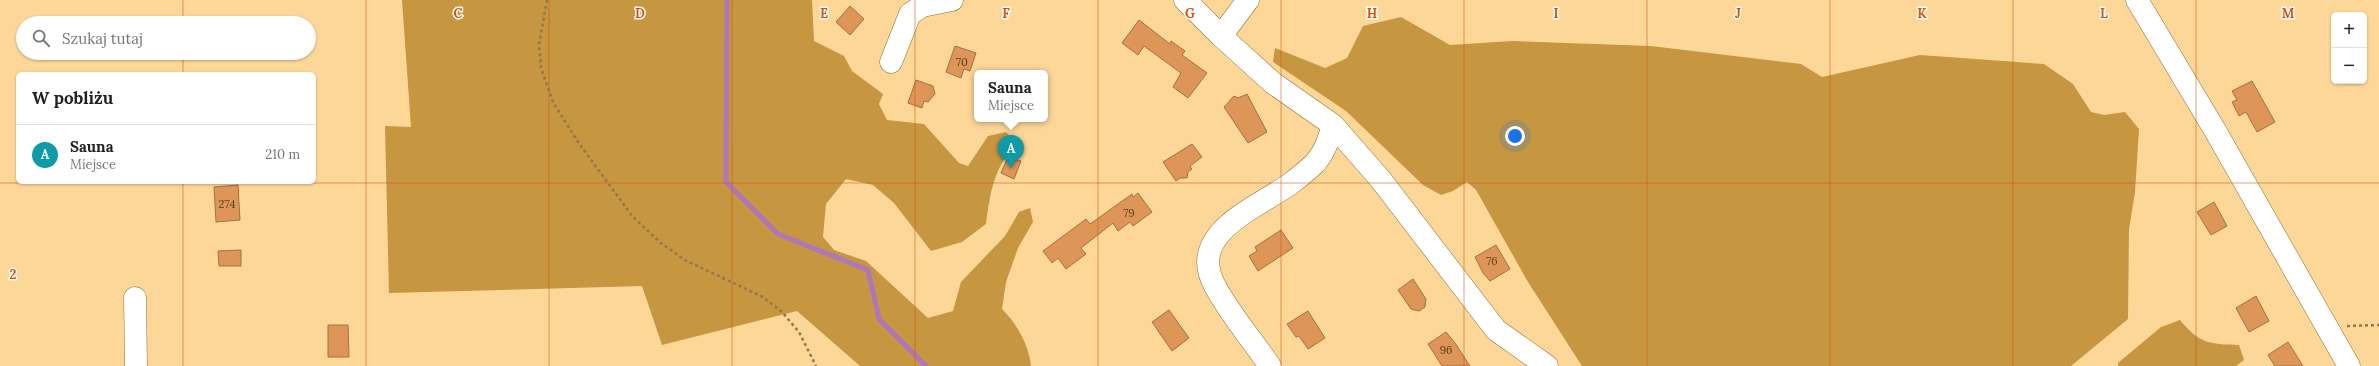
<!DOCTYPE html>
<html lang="pl">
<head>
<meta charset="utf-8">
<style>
	:root { --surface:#fff; --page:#f6f6f6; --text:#202124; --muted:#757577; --line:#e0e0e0; --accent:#2e75e1 }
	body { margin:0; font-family:Lora,serif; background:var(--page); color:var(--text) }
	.controls { position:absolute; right:12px; top:12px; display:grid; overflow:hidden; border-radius:6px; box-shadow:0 1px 3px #0004 }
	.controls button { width:36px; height:36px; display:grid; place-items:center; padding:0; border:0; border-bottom:1px solid var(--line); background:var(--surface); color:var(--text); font:20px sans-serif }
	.you { position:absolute; left:1515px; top:136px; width:14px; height:14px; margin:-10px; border:3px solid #fff; border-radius:50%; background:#1a73e8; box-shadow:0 0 0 6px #1a73e833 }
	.badge { display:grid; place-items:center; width:26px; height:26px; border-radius:50%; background:var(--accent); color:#fff; font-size:13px; font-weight:700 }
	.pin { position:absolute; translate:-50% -33px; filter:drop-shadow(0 1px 2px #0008) }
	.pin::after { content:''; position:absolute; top:21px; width:14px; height:12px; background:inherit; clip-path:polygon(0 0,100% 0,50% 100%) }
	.popup { position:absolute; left:974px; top:70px; width:74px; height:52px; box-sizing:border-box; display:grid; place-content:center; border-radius:6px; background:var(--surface); filter:drop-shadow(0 1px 3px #0005); font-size:13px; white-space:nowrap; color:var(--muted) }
	.popup b { font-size:15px; color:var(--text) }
	.popup::after { content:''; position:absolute; left:50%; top:100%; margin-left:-8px; border:8px solid transparent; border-top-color:var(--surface) }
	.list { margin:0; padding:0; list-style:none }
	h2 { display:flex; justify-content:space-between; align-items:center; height:52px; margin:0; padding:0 16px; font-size:17px }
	h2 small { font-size:13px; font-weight:400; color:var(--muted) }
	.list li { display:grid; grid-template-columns:26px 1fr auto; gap:12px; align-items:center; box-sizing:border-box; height:60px; padding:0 16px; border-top:1px solid var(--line) }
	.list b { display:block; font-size:15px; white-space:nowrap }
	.list p { margin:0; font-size:13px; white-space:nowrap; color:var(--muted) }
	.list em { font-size:13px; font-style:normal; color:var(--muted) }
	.icon { flex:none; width:22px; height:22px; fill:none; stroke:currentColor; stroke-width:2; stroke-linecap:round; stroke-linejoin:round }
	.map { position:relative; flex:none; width:2379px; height:366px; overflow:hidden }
	.search { position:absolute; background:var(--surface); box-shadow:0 1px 3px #0004; left:16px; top:16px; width:300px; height:44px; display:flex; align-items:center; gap:10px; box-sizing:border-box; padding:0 14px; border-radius:22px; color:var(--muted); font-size:15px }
	.panel { position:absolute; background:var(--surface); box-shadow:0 1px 3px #0004; left:16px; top:72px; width:300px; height:112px; border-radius:6px }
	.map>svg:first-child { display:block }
	.forest { fill:#c69640 }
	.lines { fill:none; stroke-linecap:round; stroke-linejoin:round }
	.stream { stroke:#ae77bc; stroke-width:5 }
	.building { fill:#de9558; stroke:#a57044 }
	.minor-casing { stroke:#926f31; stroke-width:23 }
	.path { stroke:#93794d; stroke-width:2.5; stroke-dasharray:3 3; stroke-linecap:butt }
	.minor { stroke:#fff; stroke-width:22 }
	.grid { fill:none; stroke:#d5530b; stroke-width:1; stroke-opacity:0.55 }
	.labels { text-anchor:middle; stroke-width:3; stroke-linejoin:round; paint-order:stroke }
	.number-label { font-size:11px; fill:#5a3c1a }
	.grid-label { font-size:13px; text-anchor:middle; font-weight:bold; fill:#d5530b; stroke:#fefefe; stroke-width:3; stroke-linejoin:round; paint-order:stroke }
</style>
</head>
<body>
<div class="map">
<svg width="2379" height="366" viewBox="0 0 2379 366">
	<rect width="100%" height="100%" fill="#fdd798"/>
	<!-- forest -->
	<path class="forest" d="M402 0H812L814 41 844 56 852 71 883 94 879 104 887 120 924 124 959 163 968 166 988 136 1006 132 1017 144C994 166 990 193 986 224L962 242 931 251 894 203 873 185 846 179 826 204 823 237 834 250 866 261 928 318 953 311 961 282 1005 236 1019 212 1030 208 1033 222 1018 248 1006 282 1002 309C1017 324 1029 345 1031 366H860L797 311 662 345 642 286 389 293 385 126 411 127Z
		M1401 17 1450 45 1512 41 1651 46 1801 64 1822 77 1920 55 2044 64 2073 84 2091 112 2104 115 2125 112 2139 129 2135 192 2129 229 2128 319 2071 366H1582L1528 282 1476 190 1467 182 1453 191 1441 195 1423 185 1346 111 1273 62 1275 48 1325 68 1347 58 1363 26Z
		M2180 320C2200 344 2209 344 2239 345L2244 360 2236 366H2118V363L2161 327Z"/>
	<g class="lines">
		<!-- stream -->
		<path class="stream" d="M727 0 726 182 778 234 868 270 879 319 926 366"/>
	</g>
	<!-- building -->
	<path class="building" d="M850 6 864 19 850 35 836 22Z
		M1139 20 1170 44 1171 41 1185 51 1182 55 1207 73 1188 98 1173 87 1181 73 1144 46 1138 55 1122 43Z
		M955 46 976 53 970 71 964 69 961 78 946 72Z
		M916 80 933 86 935 94 928 102 924 101 922 108 908 103Z
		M2252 81 2275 122 2257 132 2246 112 2239 116 2232 102 2237 100 2232 91Z
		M1247 94 1267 132 1248 143 1224 107 1234 96 1238 98Z
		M1192 144 1202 157 1190 166 1192 169 1188 172 1187 178H1180L1176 181 1163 162Z
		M1008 157 1021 161 1014 179 1001 173Z
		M238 185 240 220 216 222 214 187Z
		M1138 193 1152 212 1133 226 1130 222 1118 231 1113 223 1081 248 1086 254 1066 269 1058 258 1052 263 1043 251 1086 219 1090 224 1132 194 1133 197Z
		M2214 202 2227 226 2211 235 2197 212Z
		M1281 230 1293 248 1258 271 1249 256 1257 251 1255 247Z
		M1496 245 1510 269 1490 281 1483 273 1475 257Z
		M241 250V266H219L218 251Z
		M1413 279 1426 299 1425 307 1419 311 1411 309 1398 290Z
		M2256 296 2269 321 2249 332 2236 308Z
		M1169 310 1189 338 1172 351 1152 322Z
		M1308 311 1325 338 1308 349 1299 336 1296 337 1287 324Z
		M328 325H348L349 357H328Z
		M1446 332 1455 343 1470 366H1442L1428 344Z
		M2288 342 2303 366H2275L2268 355Z"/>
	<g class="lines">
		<!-- minor casing -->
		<g class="minor-casing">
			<path id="minor" d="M1185 0 1221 36
				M1248 0 1221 36 1273 83 1333 125 1381 180 1496 330 1547 366
				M2137 0 2216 132 2349 366
				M891 62 910 14 922 6 952 0
				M135 298 136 366
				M1270 366C1253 341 1229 313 1215 286 1186 233 1257 208 1290 184 1298 178 1308 170 1315 163 1325 152 1329 138 1333 125"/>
		</g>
		<!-- path -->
		<path class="path" d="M547 0 539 44 541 68 553 102 578 142 633 217 661 243 685 260 763 297 782 312 799 332 816 366
			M2347 326 2379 325"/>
		<!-- minor -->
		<use href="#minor" class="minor"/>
	</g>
	<!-- grid -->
	<path class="grid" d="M183 0V23M366 0V366M549 0V366M732 0V366M915 0V366M1098 0V366M1281 0V366M1464 0V366M1647 0V366M1830 0V366M2013 0V366M2196 0V366M183 53V74M183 182V366M0 183H2379"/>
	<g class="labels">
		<!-- number labels -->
		<g class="number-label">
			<text x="962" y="66">70</text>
			<text x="227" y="208">274</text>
			<text x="1129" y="217">79</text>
			<text x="1492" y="265">76</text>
			<text x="1446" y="354">96</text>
		</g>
	</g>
	<g class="grid-label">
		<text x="458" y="18">C</text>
		<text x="640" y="18">D</text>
		<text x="824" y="18">E</text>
		<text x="1006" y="18">F</text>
		<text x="1190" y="18">G</text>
		<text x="1372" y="18">H</text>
		<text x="1556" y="18">I</text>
		<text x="1738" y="18">J</text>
		<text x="1922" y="18">K</text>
		<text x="2104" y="18">L</text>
		<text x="2288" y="18">M</text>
		<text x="13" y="279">2</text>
	</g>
</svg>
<div class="controls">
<button>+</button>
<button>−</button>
</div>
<div class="you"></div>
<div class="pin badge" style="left:1011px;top:168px;background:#0f9aa8">A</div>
<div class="popup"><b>Sauna</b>Miejsce</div>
<div class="search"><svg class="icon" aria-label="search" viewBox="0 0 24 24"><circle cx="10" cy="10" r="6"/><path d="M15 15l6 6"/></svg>Szukaj tutaj</div>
<section class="panel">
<h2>W pobliżu<small></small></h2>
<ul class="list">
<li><span class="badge" style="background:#0f9aa8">A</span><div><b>Sauna</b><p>Miejsce</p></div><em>210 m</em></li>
</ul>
</section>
</div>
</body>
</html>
